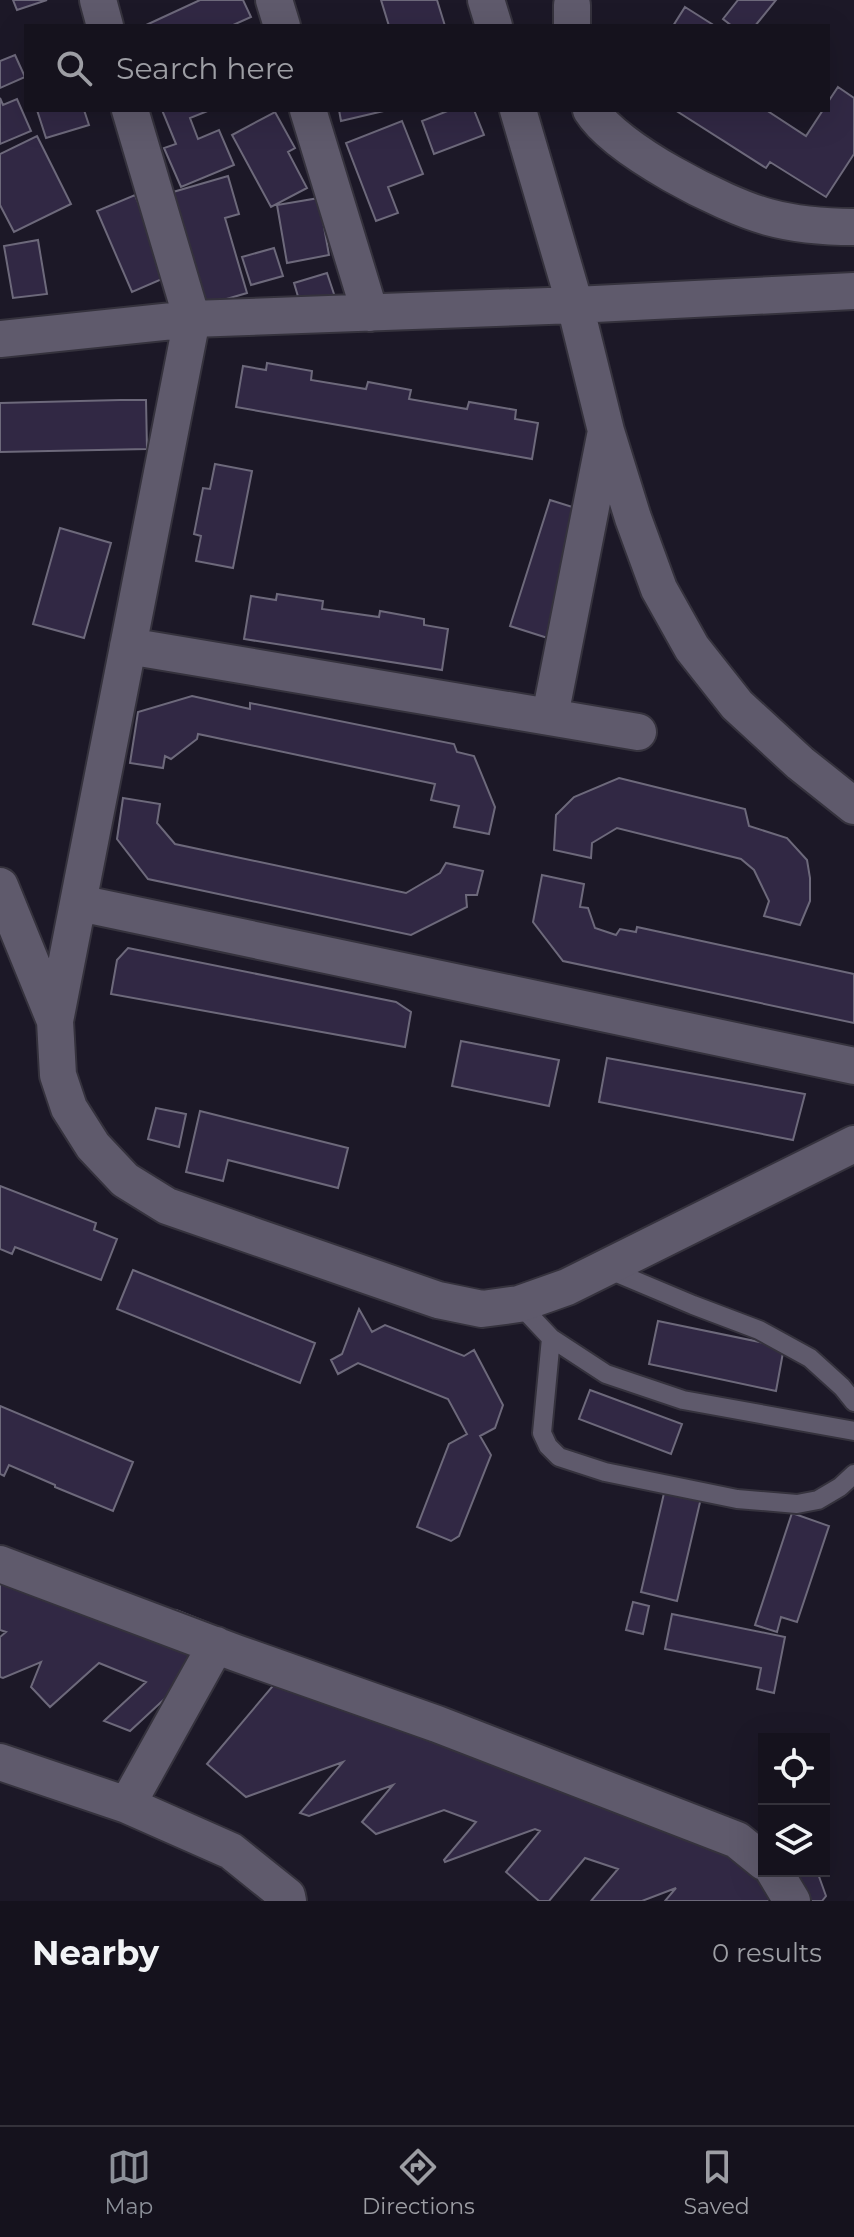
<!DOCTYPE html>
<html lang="en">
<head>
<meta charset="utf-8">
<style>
	:root { --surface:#15121d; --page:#1e1b26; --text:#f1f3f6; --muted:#9d9ea4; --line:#34323b; --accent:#8c9099 }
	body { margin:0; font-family:Montserrat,sans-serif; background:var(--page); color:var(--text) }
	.controls { position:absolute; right:24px; bottom:24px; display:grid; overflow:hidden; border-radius:0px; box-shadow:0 8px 32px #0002 }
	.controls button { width:72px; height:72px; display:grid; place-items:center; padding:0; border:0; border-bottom:2px solid var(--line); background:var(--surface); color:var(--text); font:40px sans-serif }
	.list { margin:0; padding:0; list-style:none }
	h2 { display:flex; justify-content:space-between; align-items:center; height:104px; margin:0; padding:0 32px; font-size:34px }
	h2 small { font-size:26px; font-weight:400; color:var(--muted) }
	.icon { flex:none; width:44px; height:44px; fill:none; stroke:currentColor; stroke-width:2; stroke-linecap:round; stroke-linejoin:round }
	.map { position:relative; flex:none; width:854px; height:1901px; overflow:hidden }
	.search { position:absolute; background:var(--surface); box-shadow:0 8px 32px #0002; left:24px; right:24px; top:24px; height:88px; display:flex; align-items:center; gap:20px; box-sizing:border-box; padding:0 28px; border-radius:0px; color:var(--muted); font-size:30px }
	.sheet { height:224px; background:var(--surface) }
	nav { display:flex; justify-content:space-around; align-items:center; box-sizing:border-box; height:112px; border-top:2px solid var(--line); background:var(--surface); font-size:22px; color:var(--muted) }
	nav a { display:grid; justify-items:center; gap:4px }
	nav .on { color:var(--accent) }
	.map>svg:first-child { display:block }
	.building { fill:#312844; stroke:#6d697b; stroke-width:2 }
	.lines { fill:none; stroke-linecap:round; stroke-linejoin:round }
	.service-casing { stroke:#35323d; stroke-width:22 }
	.minor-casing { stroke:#35323d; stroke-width:40 }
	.service { stroke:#5f5a6c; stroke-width:18 }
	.minor { stroke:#5f5a6c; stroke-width:36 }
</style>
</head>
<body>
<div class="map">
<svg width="854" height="1901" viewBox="0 0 854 1901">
	<rect width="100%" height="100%" fill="#1c1827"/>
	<!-- building -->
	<path class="building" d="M13 0H47L17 10Z
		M200 0H243L251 17 231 26H144Z
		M381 0H437L445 26H389Z
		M738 0H776L755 26H732L723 19Z
		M685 7 715 26H673Z
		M15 55 25 77 0 88V61Z
		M838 87 854 98V154L826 197 770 162 766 168 675 110H766L806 136 823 110H828V102Z
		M0 98 3 105 17 99 31 131 0 144Z
		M37 110H84L89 125 46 138Z
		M162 110H210L190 118 198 139 219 130 234 165 181 187 164 148 176 144Z
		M339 110H388L341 121Z
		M450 110H474L484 135 434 154 422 121Z
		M275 112 295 148 288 152 307 188 271 207 232 135Z
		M402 121 423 174 388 187 398 213 376 221 346 143Z
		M37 136 71 204 14 232 0 205V154Z
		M228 176 239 214 225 218 247 293 206 305 173 192Z
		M135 195 169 276 132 292 97 211Z
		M319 198 329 255 287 263 277 205Z
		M38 240 47 294 13 298 4 246Z
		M274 248 283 276 251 285 242 257Z
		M327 273 336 300 302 310 294 283Z
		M267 363 312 371 311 380 366 389 368 382 411 390 409 399 467 409 469 402 516 410 515 419 538 423 532 459 236 407 243 366 266 370Z
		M120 400H146L147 449 0 452V403Z
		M215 464 252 471 233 568 196 561 201 536 194 534 203 488 210 489Z
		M550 500 598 515 557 641 510 626Z
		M60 528 111 543 84 638 33 624Z
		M277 594 323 601 322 609 379 617 380 611 424 619V625L448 629 442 670 244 639 251 596 276 600Z
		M192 696 250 709V703L454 744 457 752 474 756 495 807 489 834 454 827 459 806 431 800 435 784 198 734 197 739 171 759 165 756 163 768 130 763 138 712Z
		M619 778 745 809 749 826 787 838 807 860 810 878V901L800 925 764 916 769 901 754 870 741 859 617 828 592 843 591 858 554 850 556 815 574 797Z
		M123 798 160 804 157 823 175 844 406 893 440 873 446 863 483 871 477 895H466L467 907 411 935 148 879 117 839Z
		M542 875 584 884 580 907 588 908 595 928 616 935 620 929 636 932 637 927 854 974V1023L563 961 533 922Z
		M128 948 396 1002 411 1012 405 1047 111 994 117 960Z
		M461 1041 559 1060 549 1106 452 1086Z
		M607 1058 805 1094 793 1140 599 1102Z
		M156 1108 186 1114 179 1147 148 1139Z
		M200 1111 348 1148 338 1188 228 1160 223 1181 186 1172Z
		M0 1186 96 1223 94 1230 117 1239 101 1280 15 1247 12 1254 0 1249Z
		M133 1270 315 1343 300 1383 117 1309Z
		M359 1309 372 1332 385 1325 464 1356 474 1350 503 1405 495 1428 480 1436 491 1455 459 1536 451 1541 417 1527 449 1444 467 1434 448 1399 358 1363 338 1374 331 1360 342 1354Z
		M658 1321 784 1347 776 1391 649 1364Z
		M590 1390 682 1424 671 1454 579 1419Z
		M0 1406 133 1462 113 1511 55 1487V1485L9 1465 4 1476 0 1474Z
		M665 1489 701 1498 677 1601 641 1592Z
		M792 1513 829 1526 797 1622 781 1617 777 1632 755 1625Z
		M0 1552 165 1619 176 1610 209 1623 185 1680 130 1731 104 1721 146 1682 99 1663 50 1707 31 1687 41 1662 3 1678 0 1677V1637L6 1632 0 1630Z
		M633 1602 649 1606 643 1634 626 1630Z
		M672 1614 785 1637 774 1693 757 1689 761 1668 665 1649Z
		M288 1668 764 1871H817L826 1896 822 1901H665L676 1888 642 1901H591L618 1869 585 1858 549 1901H539L506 1872 540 1831 535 1829 445 1862 444 1860 476 1822 444 1810 376 1834 362 1822 393 1785 309 1816 300 1813 343 1762 246 1797 207 1764Z"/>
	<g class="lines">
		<!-- service casing -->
		<g class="service-casing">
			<path id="service" d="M605 1268 693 1305 759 1330 810 1358 842 1387 854 1402
				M519 1304 551 1338 606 1374 683 1400 854 1431
				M551 1338 542 1433 548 1446 559 1457 605 1472 737 1499 797 1504 818 1500 840 1487 854 1474"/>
		</g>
		<!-- minor casing -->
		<g class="minor-casing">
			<path id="minor" d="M98 0 105 26
				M274 0 282 26
				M486 0 494 26
				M572 5V26
				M130 110 192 319 55 1021 58 1075 69 1108 93 1146 125 1180 167 1206 438 1300 482 1309 519 1304 567 1287 854 1144
				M308 110 370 313
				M518 110 575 305 606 431 633 518 659 589 692 648 737 705 800 763 854 806
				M591 110C616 150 723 205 768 217 797 225 825 227 854 227
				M0 339 192 319 575 305 854 291
				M128 646 638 732
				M550 716 605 436
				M0 886 55 1021
				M79 903 854 1066
				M0 1564 236 1653 437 1724 737 1840 764 1862
				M0 1762 127 1805 231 1851 287 1896 288 1901
				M127 1805 216 1645
				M774 1871 792 1901"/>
		</g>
		<!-- service -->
		<use href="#service" class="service"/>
		<!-- minor -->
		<use href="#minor" class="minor"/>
	</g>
</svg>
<div class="controls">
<button><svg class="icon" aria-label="locate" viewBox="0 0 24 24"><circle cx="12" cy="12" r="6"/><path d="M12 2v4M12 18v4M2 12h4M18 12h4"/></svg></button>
<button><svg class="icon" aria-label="layers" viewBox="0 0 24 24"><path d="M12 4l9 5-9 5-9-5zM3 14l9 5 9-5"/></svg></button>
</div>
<div class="search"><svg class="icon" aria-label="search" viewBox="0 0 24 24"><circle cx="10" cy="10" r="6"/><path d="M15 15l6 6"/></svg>Search here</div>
</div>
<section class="sheet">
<h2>Nearby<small>0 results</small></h2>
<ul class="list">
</ul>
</section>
<nav>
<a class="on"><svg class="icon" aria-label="map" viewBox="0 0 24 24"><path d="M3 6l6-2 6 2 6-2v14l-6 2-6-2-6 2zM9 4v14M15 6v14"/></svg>Map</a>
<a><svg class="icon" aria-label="directions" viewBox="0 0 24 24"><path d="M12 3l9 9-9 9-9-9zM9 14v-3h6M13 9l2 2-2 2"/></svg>Directions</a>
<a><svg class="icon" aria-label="saved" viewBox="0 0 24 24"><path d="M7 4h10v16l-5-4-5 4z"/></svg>Saved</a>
</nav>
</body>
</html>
